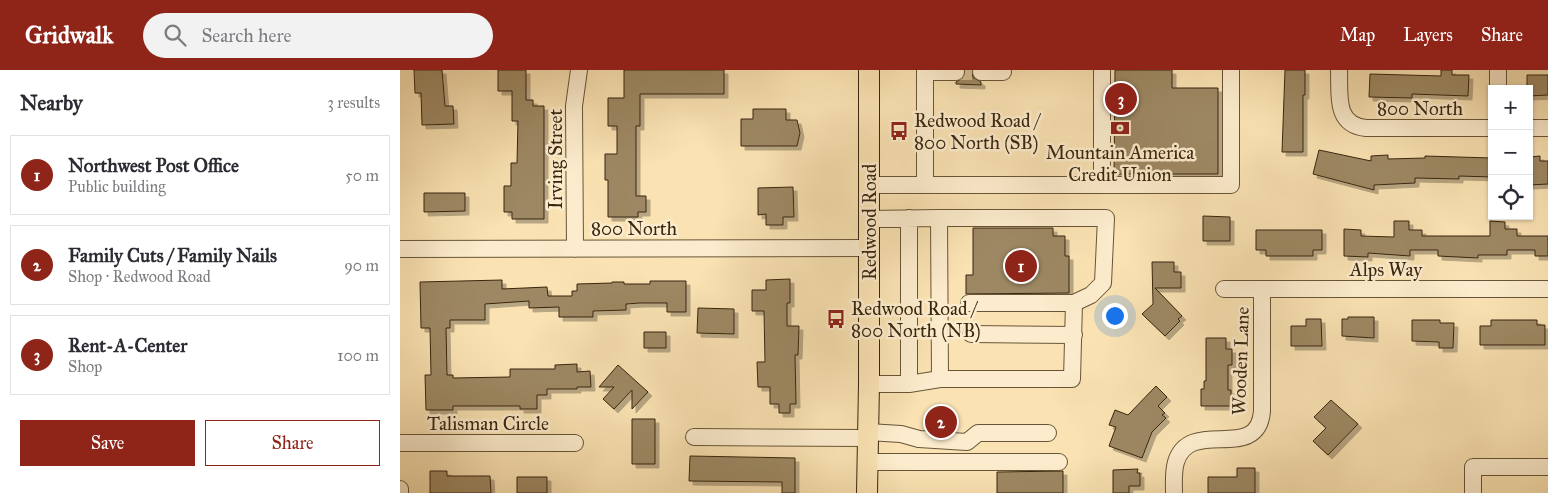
<!DOCTYPE html>
<html lang="en">
<head>
<meta charset="utf-8">
<style>
	:root { --surface:#fff; --page:#f2f2f3; --text:#2b2b33; --muted:#7c7c81; --line:#e1e1e2; --accent:#8f2418 }
	body { margin:0; font-family:"IM FELL Great Primer",serif; background:var(--page); color:var(--text) }
	.controls { position:absolute; right:15px; top:15px; display:grid; overflow:hidden; border-radius:0px; box-shadow:0 1px 4px #0004 }
	.controls button { width:45px; height:45px; display:grid; place-items:center; padding:0; border:0; border-bottom:1px solid var(--line); background:var(--surface); color:var(--text); font:25px sans-serif }
	.you { position:absolute; left:714px; top:245px; width:18px; height:18px; margin:-12px; border:4px solid #fff; border-radius:50%; background:#1a73e8; box-shadow:0 0 0 8px #1a73e833 }
	.badge { display:grid; place-items:center; width:32px; height:32px; border-radius:50%; background:var(--accent); color:#fff; font-size:16px; font-weight:700 }
	.pin { position:absolute; translate:-50% -50%; border:2px solid #fff; box-shadow:0 1px 5px #0006 }
	.list { margin:0; padding:0; list-style:none }
	h2 { display:flex; justify-content:space-between; align-items:center; height:65px; margin:0; padding:0 20px; font-size:21px }
	h2 small { font-size:16px; font-weight:400; color:var(--muted) }
	.list li { display:grid; grid-template-columns:32px 1fr auto; gap:15px; align-items:center; box-sizing:border-box; height:80px; margin:0 10px 10px; padding:0 10px; border:1px solid var(--line); border-radius:0px }
	.list b { display:block; font-size:19px; white-space:nowrap }
	.list p { margin:0; font-size:16px; white-space:nowrap; color:var(--muted) }
	.list em { font-size:16px; font-style:normal; color:var(--muted) }
	.actions { display:flex; gap:10px; padding:15px 20px }
	.actions a { flex:1; padding:11px 0; border:1px solid var(--accent); border-radius:0px; text-align:center; font-size:18px; color:var(--accent) }
	.actions .main { background:var(--accent); color:#fff }
	.icon { flex:none; width:28px; height:28px; fill:none; stroke:currentColor; stroke-width:2; stroke-linecap:round; stroke-linejoin:round }
	.map { position:relative; flex:none; width:1148px; height:423px; overflow:hidden }
	header { display:flex; align-items:center; gap:30px; box-sizing:border-box; height:70px; padding:0 25px; background:var(--accent); color:#fff }
	header strong { font-size:24px }
	nav { display:flex; gap:28px; margin-inline-start:auto; font-size:18px }
	.search { width:350px; height:45px; background:var(--page); display:flex; align-items:center; gap:12px; box-sizing:border-box; padding:0 18px; border-radius:28px; color:var(--muted); font-size:19px }
	main { display:flex }
	aside { flex:1; background:var(--surface) }
	.map>svg:first-child { display:block }
	.building { fill:#9d8863; stroke:#38260e; filter:url(#shadow) }
	.lines { fill:none; stroke-linecap:round; stroke-linejoin:round }
	.minor-tunnel { stroke:#d3bc91; stroke-width:16; stroke-dasharray:16 8; stroke-linecap:butt }
	.minor-casing { stroke:#685537; stroke-width:18 }
	.major-casing { stroke:#38260e; stroke-width:22 }
	.minor { stroke:#fceccd; stroke-width:16 }
	.major { stroke:#fae2b2; stroke-width:20 }
	.labels { text-anchor:middle; stroke-width:5; stroke-linejoin:round; paint-order:stroke }
	.street-label { font-size:19px; fill:#38260e; stroke:#fceccd }
	.poi-label { font-size:19px; fill:#38260e; stroke:#fceccd; text-anchor:start }
</style>
</head>
<body>
<header>
<strong>Gridwalk</strong>
<div class="search"><svg class="icon" aria-label="search" viewBox="0 0 24 24"><circle cx="10" cy="10" r="6"/><path d="M15 15l6 6"/></svg>Search here</div>
<nav><a>Map</a><a>Layers</a><a>Share</a></nav>
</header>
<main>
<aside>
<h2>Nearby<small>3 results</small></h2>
<ul class="list">
<li><span class="badge">1</span><div><b>Northwest Post Office</b><p>Public building</p></div><em>50 m</em></li>
<li><span class="badge">2</span><div><b>Family Cuts / Family Nails</b><p>Shop · Redwood Road</p></div><em>90 m</em></li>
<li><span class="badge">3</span><div><b>Rent-A-Center</b><p>Shop</p></div><em>100 m</em></li>
</ul>
<div class="actions"><a class="main">Save</a><a>Share</a></div>
</aside>
<div class="map">
<svg width="1148" height="423" viewBox="0 0 1148 423">
	<defs>
		<filter id="shadow"><feDropShadow dx="4" dy="4" stdDeviation="0" flood-color="#0004"/></filter>
	</defs>
	<rect width="100%" height="100%" fill="#fae2b2"/>
	<filter id="stains"><feTurbulence type="fractalNoise" baseFrequency=".004" numOctaves="4"/><feColorMatrix values="0 0 0 0 .2 0 0 0 0 .09 0 0 0 0 .02 0 0 0 .5 -.17"/></filter>
	<radialGradient id="worn" r=".72"><stop offset=".6" stop-color="#630" stop-opacity="0"/><stop offset="1" stop-color="#630" stop-opacity=".3"/></radialGradient>
	<!-- building -->
	<path class="building" d="M14 0H42L45 36H53L54 54 22 55 21 23H15Z
		M98 0H126V30H133V36H144V149H112V142H104V116H111V93H117L118 51H112V21H98Z
		M224 0H324V24H240V56H236V126H246V142H238V147H208V110H205V84H217V56H208V28H224Z
		M566 0H571L573 7 581 12V15L556 14V12L564 7Z
		M715 0H772V18H818V104H714Z
		M885 0H905V25H903V82H882Z
		M1041 0H1052V5H1069L1068 26 1012 24V28L969 27 970 4 1041 6Z
		M1127 5H1148V25L1129 26V19H1127Z
		M353 39H386V50H397L400 63 397 76H341V49H353Z
		M919 80 971 91V86L988 85V89L1025 88V86L1092 88V107L1059 106V109L1015 108V113L974 115V120L913 104Z
		M1140 86V91H1148V114L1129 115V87Z
		M393 117 394 147H383V155H366V144L358 145V118Z
		M24 123H65V141L24 142Z
		M803 146 830 147V171H803Z
		M994 151H1009V160H1022V166H1090V151L1105 152V159H1117V166H1148V186H1135V180H1107V185H1078V188L1038 186V180H1010V186L968 183V187L944 186V159L961 160V166L994 167Z
		M573 158H653V166H665V186H669V223L566 224V205H573Z
		M856 160H922V180H913V186H866V180H856Z
		M752 192H774V202H781V218H755L782 246 778 249 780 251 765 266 742 244 753 234Z
		M390 209V233H387V256H399L398 285H395L396 334H390V343H379V334H370V317H358L357 292H365L364 241H352V220H366V210Z
		M102 210V219L147 217 148 226H172V221H177V214L212 213V212H224V214H250V211H286V242H267V233H240L226 234V240L193 241V247H159V237L129 238V231L85 234V250H50V258H46L47 305H53V308L110 307V299H155V295L177 294V302L190 301 191 317H177V319H147V325H137V339H120V336H53V340H26L25 305H31L30 258H21L20 212Z
		M298 238 334 239V264L297 263Z
		M948 247H974V268L942 266V249H948Z
		M906 249H921L922 276H891V256H906Z
		M1012 250H1040V253H1054L1053 278H1039V272L1012 271Z
		M1091 250H1137V255H1145V275H1080V256H1091Z
		M244 262H266V278H244Z
		M806 268H826V279H832V295H828V320H831V336H801V319H804V311H806Z
		M218 295 248 322 232 339V320L214 339 203 329 214 317H199Z
		M756 316 767 327 758 336 765 343 762 345 766 348 752 362 742 388 709 376 716 357 709 355 715 340 728 345Z
		M931 330 958 354 928 385 913 371 926 358 914 347Z
		M534 341H551V361L534 360Z
		M232 349H255V394H232Z
		M290 386 395 388V423H382V412L289 411Z
		M837 398H855V423H808V407H837Z
		M738 399 737 403H740V416H729V423H713V400Z
		M30 401H47V406H90L91 423H30Z
		M663 401V423H597V402Z
		M117 407H147V423H117Z"/>
	<g class="lines">
		<!-- minor-tunnel -->
		<path class="minor-tunnel" d="M556 2H581"/>
		<!-- minor casing -->
		<g class="minor-casing">
			<path id="minor" d="M939 0C940 24 934 55 966 58H1092
				M1098 0V19
				M525 2H556
				M581 2H603
				M1129 58H1148
				M525 114V0
				M469 115H702V0
				M702 115H831V0
				M509 148V314
				M539 148H706L703 213 691 225 674 233H569
				M469 149 539 148 540 309 509 314H469
				M0 179 469 178
				M175 179 174 36 179 0
				M824 219H1148
				M571 264 674 265
				M540 309H672L674 233
				M468 362 501 364 519 369 567 372 578 363H648
				M294 367 468 368
				M0 373H175
				M467 392H659
				M0 419V423
				M774 423C774 413 773 402 776 392 790 346 858 394 862 341V219
				M1073 423V397H1148"/>
		</g>
		<!-- major casing -->
		<g class="major-casing">
			<path id="major" d="M467 423 469 314V0"/>
		</g>
		<!-- minor -->
		<use href="#minor" class="minor"/>
		<!-- major -->
		<use href="#major" class="major"/>
	</g>
	<!-- icons -->
	<defs>
		<g id="bank-bare" transform="scale(1.5)"><path d="M-6-4H6V4H-6ZM0-2.3a2.3 2.3 0 1 0 0 4.6a2.3 2.3 0 1 0 0-4.6Z" fill="#8f2418" stroke="#fceccd" stroke-width="2.5" paint-order="stroke"/></g>
		<g id="bus-bare" transform="scale(1.5)"><path d="M-5-6H5V4H4V6H2V4H-2V6H-4V4H-5ZM-3.5-4V0h7V-4ZM-3.5 1.2v1.5H-2V1.2ZM2 1.2v1.5H3.5V1.2Z" fill="#8f2418" stroke="#fceccd" stroke-width="2.5" paint-order="stroke"/></g>
	</defs>
	<g fill-rule="evenodd">
		<use href="#bank-bare" x="720" y="58"/>
		<use href="#bus-bare" x="499" y="61"/>
		<use href="#bus-bare" x="436" y="249"/>
	</g>
	<g class="labels">
		<!-- street labels -->
		<g class="street-label">
			<text x="1020" y="45">800 North</text>
			<text transform="translate(155 89) rotate(-90)" y="7">Irving Street</text>
			<text transform="translate(469 152) rotate(-90)" y="7">Redwood Road</text>
			<text x="234" y="165">800 North</text>
			<text x="986" y="206">Alps Way</text>
			<text transform="translate(840 291) rotate(-88)" y="7">Wooden Lane</text>
			<text x="88" y="360">Talisman Circle</text>
		</g>
		<!-- poi labels -->
		<g class="poi-label">
			<text x="514" y="57">Redwood Road /<tspan x="514" dy="22">800 North (SB)</tspan></text>
			<text x="720" y="89" text-anchor="middle">Mountain America<tspan x="720" dy="22">Credit Union</tspan></text>
			<text x="451" y="245">Redwood Road /<tspan x="451" dy="22">800 North (NB)</tspan></text>
		</g>
	</g>
	<rect width="100%" height="100%" filter="url(#stains)"/>
	<rect width="100%" height="100%" fill="url(#worn)"/>
</svg>
<div class="controls">
<button>+</button>
<button>−</button>
<button><svg class="icon" aria-label="locate" viewBox="0 0 24 24"><circle cx="12" cy="12" r="6"/><path d="M12 2v4M12 18v4M2 12h4M18 12h4"/></svg></button>
</div>
<div class="you"></div>
<div class="pin badge" style="left:621px;top:196px">1</div>
<div class="pin badge" style="left:541px;top:352px">2</div>
<div class="pin badge" style="left:721px;top:29px">3</div>
</div>
</main>
</body>
</html>
